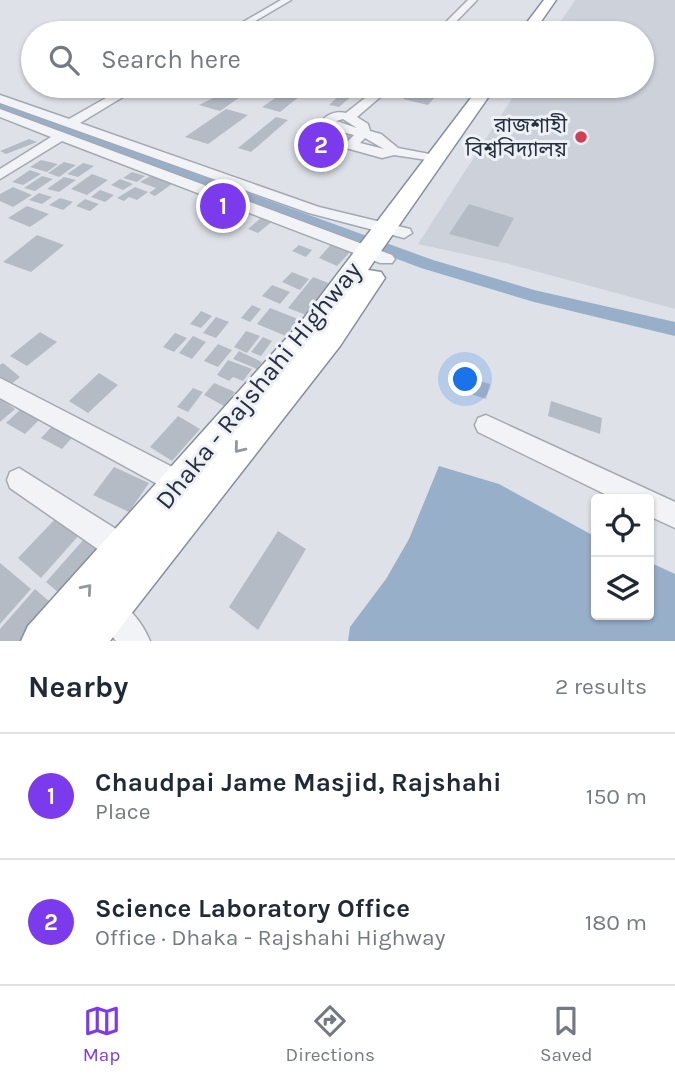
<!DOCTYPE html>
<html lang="en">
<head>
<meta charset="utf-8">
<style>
	:root { --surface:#fff; --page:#f2f2f3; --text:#1f2937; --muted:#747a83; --line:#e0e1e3; --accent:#7c3aed }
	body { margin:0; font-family:Karla,"Noto Sans Bengali",sans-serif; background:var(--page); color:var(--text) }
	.controls { position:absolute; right:21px; bottom:21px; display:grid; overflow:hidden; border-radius:7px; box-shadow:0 2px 5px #0004 }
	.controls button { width:63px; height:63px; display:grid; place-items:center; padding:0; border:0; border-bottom:2px solid var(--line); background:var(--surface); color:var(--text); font:35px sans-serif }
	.you { position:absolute; left:466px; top:380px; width:24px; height:24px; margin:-18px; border:5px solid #fff; border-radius:50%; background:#1a73e8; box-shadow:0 0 0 10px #1a73e833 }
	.badge { display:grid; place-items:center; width:46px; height:46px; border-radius:50%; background:var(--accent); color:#fff; font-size:23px; font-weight:700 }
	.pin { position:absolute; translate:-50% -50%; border:4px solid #fff; box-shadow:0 2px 7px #0006 }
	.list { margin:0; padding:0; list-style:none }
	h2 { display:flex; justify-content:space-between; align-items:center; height:91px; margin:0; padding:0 28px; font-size:30px }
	h2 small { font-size:23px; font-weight:400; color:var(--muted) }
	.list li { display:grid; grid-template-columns:46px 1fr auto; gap:21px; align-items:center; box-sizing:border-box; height:126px; padding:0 28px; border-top:2px solid var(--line) }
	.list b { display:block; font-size:26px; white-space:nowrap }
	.list p { margin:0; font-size:23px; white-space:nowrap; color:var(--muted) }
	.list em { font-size:23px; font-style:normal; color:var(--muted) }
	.icon { flex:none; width:38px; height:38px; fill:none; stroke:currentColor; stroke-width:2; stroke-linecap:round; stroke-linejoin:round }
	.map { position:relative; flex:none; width:675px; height:641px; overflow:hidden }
	.search { position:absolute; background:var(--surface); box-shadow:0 2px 5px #0004; left:21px; right:21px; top:21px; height:77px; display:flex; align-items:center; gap:18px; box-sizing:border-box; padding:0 24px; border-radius:38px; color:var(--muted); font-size:26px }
	.sheet { height:343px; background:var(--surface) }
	nav { display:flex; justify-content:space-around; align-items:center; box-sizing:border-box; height:98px; border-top:2px solid var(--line); background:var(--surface); font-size:19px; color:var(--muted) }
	nav a { display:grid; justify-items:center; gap:4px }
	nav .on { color:var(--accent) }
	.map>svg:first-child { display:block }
	.built { fill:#ccd1da }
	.water { fill:#98afc9 }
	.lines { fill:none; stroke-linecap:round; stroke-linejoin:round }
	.canal { fill:#98afc9; fill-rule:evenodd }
	.building { fill:#b5bbc5 }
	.minor-casing { stroke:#a3a9b2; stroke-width:3 }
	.highway-casing { stroke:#858f9f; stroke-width:3 }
	.minor { fill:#f1f3f6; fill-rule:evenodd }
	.highway { fill:#fff; fill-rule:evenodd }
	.oneway { stroke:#93979f }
	.poi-dot { fill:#d04053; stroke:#edf1f6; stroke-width:2.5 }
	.labels { text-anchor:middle; stroke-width:6; stroke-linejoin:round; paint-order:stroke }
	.far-poi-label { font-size:21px; fill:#272f3f; stroke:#edf1f6; text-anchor:end }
	.street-label { font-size:26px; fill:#272f3f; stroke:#edf1f6 }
</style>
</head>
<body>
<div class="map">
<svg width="675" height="641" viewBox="0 0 675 641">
	<rect width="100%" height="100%" fill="#dee2e8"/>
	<!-- built -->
	<path class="built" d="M575 0H675V309L505 263 418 244 520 86H642V33H553Z"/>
	<!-- water -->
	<path class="water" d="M439 466 499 484 596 537V615H649V562L675 574V641H348L350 627 386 579 409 539Z"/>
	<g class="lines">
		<!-- canal -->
		<path class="canal" d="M0 103 433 260 534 290 675 322V336L534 302 421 268 0 110Z"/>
	</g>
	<!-- building -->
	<path class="building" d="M237 86H256L220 111 199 105Z
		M417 86H445L428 105 403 99Z
		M345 90 355 93 339 107 329 105Z
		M284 92 300 96 280 112 262 107Z
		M226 109 248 115 208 144 185 137Z
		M276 117 288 120 251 152 238 148Z
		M314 125 354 135 344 146 303 135Z
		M29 139 37 142 6 154 0 151Z
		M41 160 58 164 47 172 30 167Z
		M64 162 76 165 59 177 48 173Z
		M83 163 94 166 78 177 67 174Z
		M30 170 41 174 23 185 12 182Z
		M132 172 145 176 137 182 123 178Z
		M92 174 108 180 87 195 71 189Z
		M152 175 167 180 165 182 172 184 155 196 149 193 156 188 140 182Z
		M42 176 53 179 35 191 24 188Z
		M64 177 76 180 59 192 47 189Z
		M120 179 133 184 123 190 111 185Z
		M13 187 32 195 13 207 0 201V194Z
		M135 187 148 192 137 200 129 197 124 201 117 198Z
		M100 190 114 195 105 202 91 197Z
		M39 193 52 197 42 204 29 200Z
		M208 195 248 208 240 218 198 203Z
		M60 198 73 202 63 210 49 205Z
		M85 199 99 204 90 211 76 206Z
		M469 204 514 218 498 247 449 234Z
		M27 206 49 214 30 227 8 218Z
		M263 216 274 220 258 233 248 229Z
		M37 235 64 245 31 272 3 262Z
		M334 241 353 249 337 266 319 258Z
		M299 245 312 250 306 257 292 251Z
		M292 272 309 279 300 290 282 282Z
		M313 277 336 286 311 317 288 308Z
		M272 285 290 292 280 304 262 296Z
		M252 305 261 309 250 322 241 318Z
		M270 308 298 319 286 336 257 324Z
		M201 311 212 316 201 328 190 324Z
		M216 317 229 322 216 338 203 333Z
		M246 331 260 336 247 353 234 347Z
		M40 332 57 342 27 366 10 356Z
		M175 333 187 338 174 352 163 347Z
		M193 336 206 342 192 359 179 353Z
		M263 337 272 341 261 356 251 352Z
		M218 344 232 350 218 367 204 361Z
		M239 351 262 362 257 369 233 359Z
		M228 360 252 369 243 381 233 377 229 381 217 375Z
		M3 363 20 377 0 393V365Z
		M99 373 118 385 88 413 69 401Z
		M463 376 490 384 486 399 459 390Z
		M214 383 235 392 224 406 204 395Z
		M193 388 203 392 188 412 177 407Z
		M0 399 15 409 0 422Z
		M551 401 602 418 600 434 548 416Z
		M23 407 42 417 25 434 6 423Z
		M178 416 200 429 172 461 150 447Z
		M58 420 78 431 62 449 41 438Z
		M114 467 149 483 129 512 93 495Z
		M58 516 80 534 41 578 18 558Z
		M278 531 306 549 258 630 229 607Z
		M85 538 109 556 71 603 46 582Z
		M0 563 31 589 0 624Z
		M35 589 59 610 33 641H0V629Z"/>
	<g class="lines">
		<!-- minor casing -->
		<g class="minor-casing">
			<path id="minor" d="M281 0H291L235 33H224Z
				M468 0H477L445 33H435Z
				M127 86H141L80 123 319 207 410 229 412 233 404 238 309 213 0 103V95L69 119Z
				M380 86H393L357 117 368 124 370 131 381 134 398 148 440 156V162L394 155 382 158 346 148 344 145 354 135 327 128 323 120C328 113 338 111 346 113ZM343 119 357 128 336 121ZM365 138 384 149 360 143Z
				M0 109 392 255 395 259 392 263H380L62 141 0 179V169L51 137 0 117Z
				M0 378 188 475 191 483 188 491 179 495 170 491 0 398Z
				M486 415 675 502V528L649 516V499H615L478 432 475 425 478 418Z
				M19 468 132 539 135 549 132 559 122 562 112 559 10 488 7 480 10 472Z
				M108 595C126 602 143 623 150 641H116L98 619 94 609 98 599Z"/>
		</g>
		<!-- highway casing -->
		<g class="highway-casing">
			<path id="highway" d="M544 0H556L533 33H519Z
				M480 86H496L368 270 381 272 385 278 381 284 340 346 110 641H21L28 626 301 322Z"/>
		</g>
		<!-- minor -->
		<use href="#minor" class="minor"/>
		<!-- highway -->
		<use href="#highway" class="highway"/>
	</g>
	<!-- one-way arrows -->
	<defs><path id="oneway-chevron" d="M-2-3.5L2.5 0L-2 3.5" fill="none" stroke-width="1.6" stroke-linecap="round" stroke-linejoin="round" transform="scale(1.75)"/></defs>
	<g class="oneway">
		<use href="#oneway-chevron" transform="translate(239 448) rotate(129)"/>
		<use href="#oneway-chevron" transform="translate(87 589) rotate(-49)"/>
	</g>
	<!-- markers -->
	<circle class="poi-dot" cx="581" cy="137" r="7"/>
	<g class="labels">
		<!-- far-poi labels -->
		<g class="far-poi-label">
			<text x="567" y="132">রাজশাহী<tspan x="567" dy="24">বিশ্ববিদ্যালয়</tspan></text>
		</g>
		<!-- street labels -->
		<g class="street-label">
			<text transform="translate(258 385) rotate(-51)" y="9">Dhaka - Rajshahi Highway</text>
		</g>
	</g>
</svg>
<div class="controls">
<button><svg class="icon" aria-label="locate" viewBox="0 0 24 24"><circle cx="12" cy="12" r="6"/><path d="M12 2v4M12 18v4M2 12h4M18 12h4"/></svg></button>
<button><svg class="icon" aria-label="layers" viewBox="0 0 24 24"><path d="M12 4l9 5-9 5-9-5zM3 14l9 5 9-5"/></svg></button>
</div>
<div class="you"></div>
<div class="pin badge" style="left:223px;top:206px">1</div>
<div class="pin badge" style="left:321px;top:145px">2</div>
<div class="search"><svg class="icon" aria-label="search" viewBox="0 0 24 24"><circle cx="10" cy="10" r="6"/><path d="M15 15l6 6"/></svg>Search here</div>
</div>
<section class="sheet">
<h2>Nearby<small>2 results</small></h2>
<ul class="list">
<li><span class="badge">1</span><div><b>Chaudpai Jame Masjid, Rajshahi</b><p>Place</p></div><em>150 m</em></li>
<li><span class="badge">2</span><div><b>Science Laboratory Office</b><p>Office · Dhaka - Rajshahi Highway</p></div><em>180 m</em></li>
</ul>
</section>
<nav>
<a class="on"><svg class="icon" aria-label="map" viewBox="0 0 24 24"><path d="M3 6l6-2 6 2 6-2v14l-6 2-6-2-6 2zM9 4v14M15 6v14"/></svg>Map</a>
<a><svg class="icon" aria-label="directions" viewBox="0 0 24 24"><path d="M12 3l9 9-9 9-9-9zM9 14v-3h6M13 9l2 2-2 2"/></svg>Directions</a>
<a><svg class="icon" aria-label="saved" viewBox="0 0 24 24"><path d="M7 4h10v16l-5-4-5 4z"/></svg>Saved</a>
</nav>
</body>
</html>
